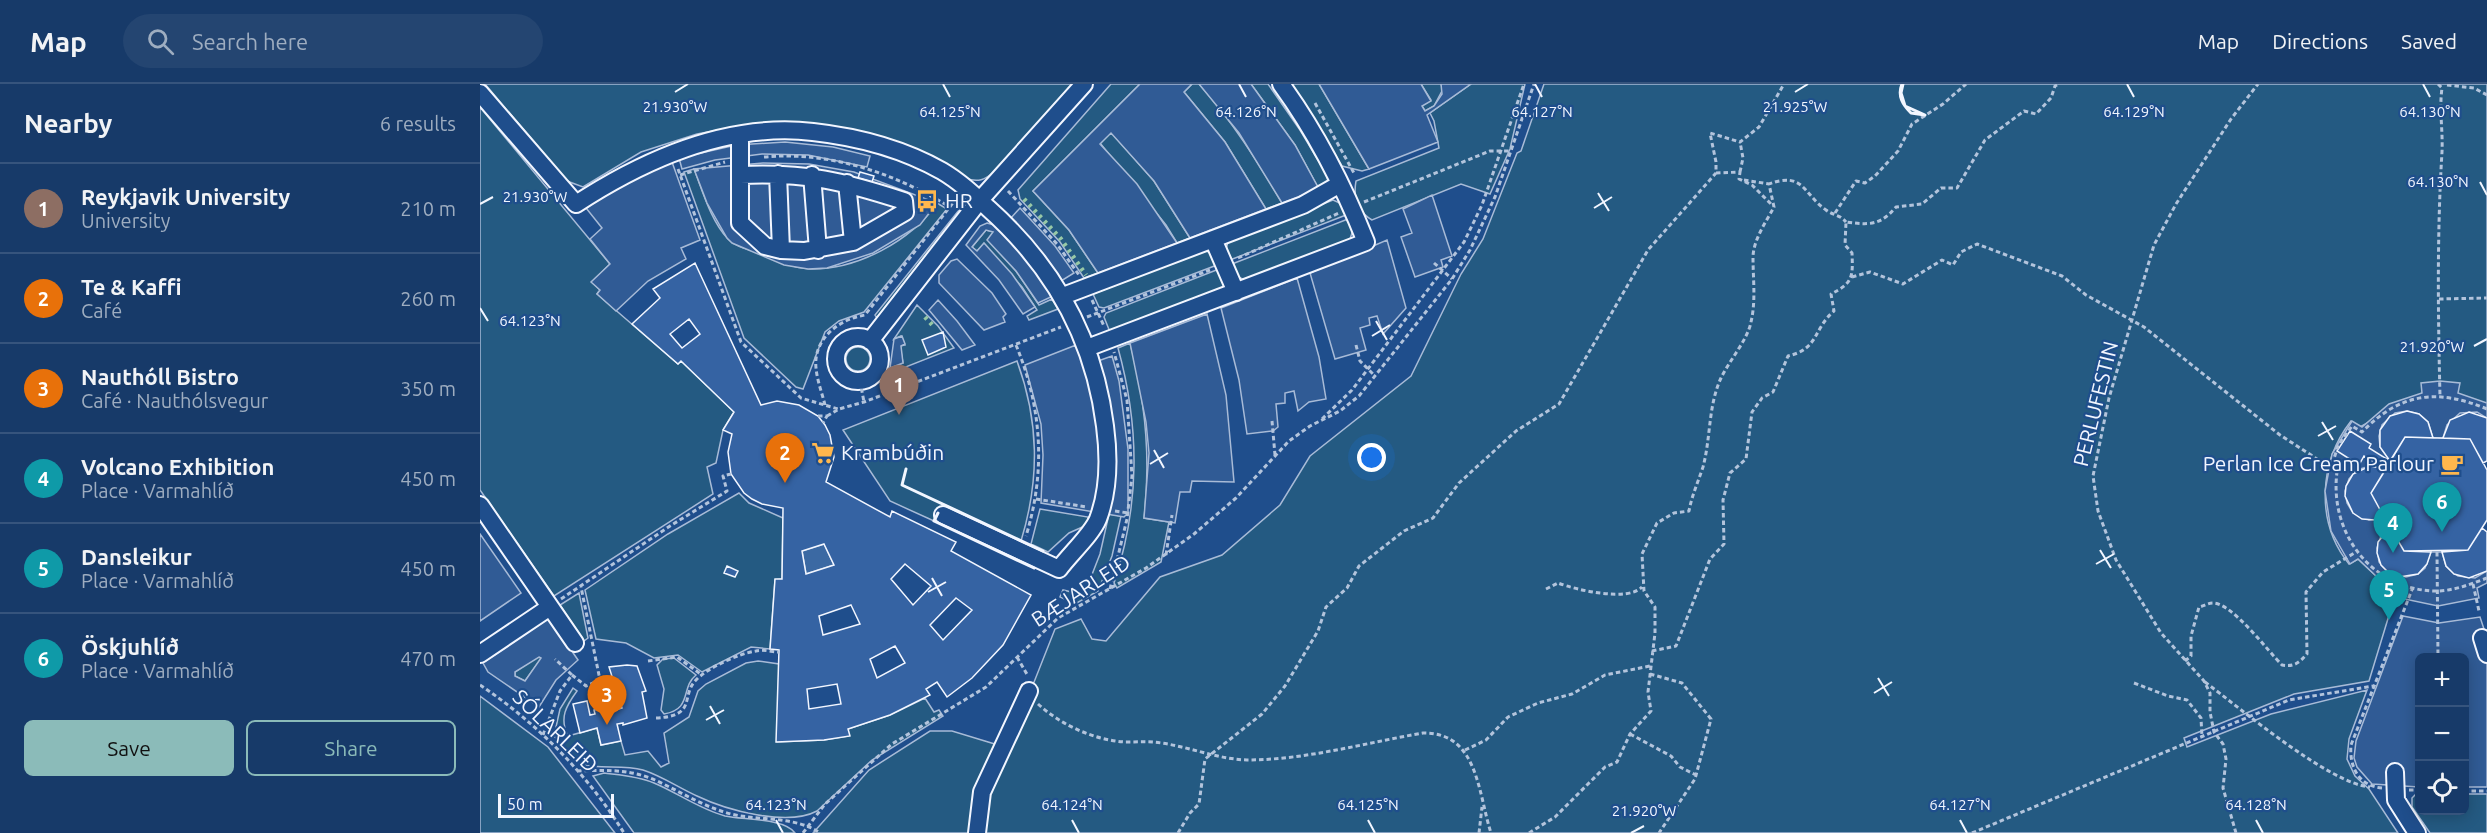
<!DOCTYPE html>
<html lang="en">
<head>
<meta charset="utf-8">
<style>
	:root { --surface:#173a69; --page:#244571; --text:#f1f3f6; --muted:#9eadc0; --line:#36547d; --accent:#8bbbb9 }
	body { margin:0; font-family:Ubuntu,sans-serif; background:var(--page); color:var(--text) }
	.controls { position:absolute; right:18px; bottom:18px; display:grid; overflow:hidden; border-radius:9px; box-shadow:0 3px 15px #0003 }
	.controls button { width:54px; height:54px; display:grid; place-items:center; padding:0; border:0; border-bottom:2px solid var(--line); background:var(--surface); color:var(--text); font:30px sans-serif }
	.scale { position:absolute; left:18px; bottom:15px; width:116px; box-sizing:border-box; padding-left:6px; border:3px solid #f2f6ff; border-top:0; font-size:16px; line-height:21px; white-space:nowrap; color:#f2f6ff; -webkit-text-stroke:4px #1f4e8c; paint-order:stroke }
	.you { position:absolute; left:892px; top:374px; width:21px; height:21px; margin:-15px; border:4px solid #fff; border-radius:50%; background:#1a73e8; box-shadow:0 0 0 9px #1a73e833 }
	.badge { display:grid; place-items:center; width:39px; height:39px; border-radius:50%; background:var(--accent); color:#fff; font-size:20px; font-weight:700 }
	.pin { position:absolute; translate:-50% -50px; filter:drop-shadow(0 2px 3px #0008) }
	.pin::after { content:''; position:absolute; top:32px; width:21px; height:18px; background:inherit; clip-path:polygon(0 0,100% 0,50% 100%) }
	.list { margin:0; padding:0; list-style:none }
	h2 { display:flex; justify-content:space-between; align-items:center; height:78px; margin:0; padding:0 24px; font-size:26px }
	h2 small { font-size:20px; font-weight:400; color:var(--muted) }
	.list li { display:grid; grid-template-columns:39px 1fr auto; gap:18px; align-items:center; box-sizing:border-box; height:90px; padding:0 24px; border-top:2px solid var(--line) }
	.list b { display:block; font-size:22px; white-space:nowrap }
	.list p { margin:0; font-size:20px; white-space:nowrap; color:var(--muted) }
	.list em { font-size:20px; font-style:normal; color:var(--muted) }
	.actions { display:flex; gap:12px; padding:18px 24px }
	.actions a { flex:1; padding:14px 0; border:2px solid var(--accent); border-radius:9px; text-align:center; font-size:21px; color:var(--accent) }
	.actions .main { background:var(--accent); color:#111 }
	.icon { flex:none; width:33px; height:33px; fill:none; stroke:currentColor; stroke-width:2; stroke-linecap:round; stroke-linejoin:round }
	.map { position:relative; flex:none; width:2007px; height:749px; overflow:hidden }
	header { display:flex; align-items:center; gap:36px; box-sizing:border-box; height:84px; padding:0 30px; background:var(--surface); border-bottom:2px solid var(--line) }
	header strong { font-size:28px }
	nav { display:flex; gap:33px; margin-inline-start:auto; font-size:21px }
	.search { width:420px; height:54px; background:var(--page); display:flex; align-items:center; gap:15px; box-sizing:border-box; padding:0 21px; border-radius:33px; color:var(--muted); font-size:22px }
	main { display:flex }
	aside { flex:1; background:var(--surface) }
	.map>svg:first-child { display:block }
	.green { fill:#245a82; stroke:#a8bbd7; stroke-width:1.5 }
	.parking { fill:#305b95; stroke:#a8bbd7; stroke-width:1.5; fill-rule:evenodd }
	.water { fill:#3b69a3; stroke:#a8bbd7; stroke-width:1.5 }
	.building { fill:#3563a3; stroke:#f2f6ff; stroke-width:1.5; fill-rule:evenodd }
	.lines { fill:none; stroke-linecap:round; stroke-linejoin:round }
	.minor-casing { stroke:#f2f6ff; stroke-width:20 }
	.path { stroke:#b3c4dc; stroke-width:3; stroke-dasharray:4.5 3; stroke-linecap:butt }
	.minor { stroke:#1f4e8c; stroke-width:16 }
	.hedge { stroke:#97c8a6; stroke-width:4.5; stroke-dasharray:3 4.5; stroke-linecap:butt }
	.wall { stroke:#f2f6ff; stroke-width:3 }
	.ticks { fill:none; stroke:#f2f6ff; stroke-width:2 }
	.labels { text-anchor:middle; stroke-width:4.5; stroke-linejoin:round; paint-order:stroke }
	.poi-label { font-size:21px; fill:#f2f6ff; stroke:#1f4e8c; text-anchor:start }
	.street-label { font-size:21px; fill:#f2f6ff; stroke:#1f4e8c }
	.ticks-label { font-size:15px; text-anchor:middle; fill:#f2f6ff; stroke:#1f4e8c; stroke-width:4.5; stroke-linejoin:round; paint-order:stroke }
</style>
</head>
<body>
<header>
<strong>Map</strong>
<div class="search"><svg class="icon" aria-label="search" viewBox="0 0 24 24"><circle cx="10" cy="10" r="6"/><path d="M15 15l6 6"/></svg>Search here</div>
<nav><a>Map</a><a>Directions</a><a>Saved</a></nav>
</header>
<main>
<aside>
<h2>Nearby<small>6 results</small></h2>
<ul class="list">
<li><span class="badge" style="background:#8d6e63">1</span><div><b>Reykjavik University</b><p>University</p></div><em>210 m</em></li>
<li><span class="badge" style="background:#e8710a">2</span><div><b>Te &amp; Kaffi</b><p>Café</p></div><em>260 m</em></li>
<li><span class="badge" style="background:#e8710a">3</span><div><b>Nauthóll Bistro</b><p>Café · Nauthólsvegur</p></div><em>350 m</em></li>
<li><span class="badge" style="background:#0f9aa8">4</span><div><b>Volcano Exhibition</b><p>Place · Varmahlíð</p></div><em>450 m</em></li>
<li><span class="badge" style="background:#0f9aa8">5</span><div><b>Dansleikur</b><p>Place · Varmahlíð</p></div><em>450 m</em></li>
<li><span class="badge" style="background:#0f9aa8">6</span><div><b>Öskjuhlíð</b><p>Place · Varmahlíð</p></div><em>470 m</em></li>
</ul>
<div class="actions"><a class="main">Save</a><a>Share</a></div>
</aside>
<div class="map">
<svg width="2007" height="749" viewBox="0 0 2007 749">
	<rect width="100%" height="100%" fill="#1f4e8c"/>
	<!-- green -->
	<path class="green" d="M5 0H592L515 87C505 96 498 99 485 94L398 53 370 45 337 40H271L217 50 161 68 103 103 87 97Z
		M631 0H660L553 107 589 146 618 189 604 194 580 158 540 115 538 106Z
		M712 0H719C752 37 777 76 802 119L786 125 745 58 704 8Z
		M771 0H788L820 46 847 91 848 99 839 105 815 61Z
		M812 0H839L889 85 882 87 862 82Z
		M941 0H961L963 5 954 22 945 27 942 22 951 16Z
		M991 0H1045L1030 65 1010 110 981 100 892 136C877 127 873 114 876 97L959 64 954 37 950 29Z
		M1064 0H2007V320L1942 309 1880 343 1871 337C1839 378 1835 438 1869 480L1878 475 1896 492 1917 505 1889 597 1814 610 1704 654 1707 663 1791 630 1887 606 1869 655 1867 675 1875 692 1889 705 1918 749H333L389 686 450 647H472L528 664 575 545 601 535 612 555 626 557 680 493 742 471 800 421 830 372 931 292 981 190 1003 155 1037 69 1041 67Z
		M0 23 130 180 112 198 120 206 117 210 198 280 201 277 254 328 243 346 236 379 227 383 233 410 74 512 0 406Z
		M631 48 674 97 710 154 697 159 686 141 620 59Z
		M214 85C223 108 231 137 248 155 257 164 271 166 282 170 298 178 312 184 330 185 377 186 431 157 457 119L467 125 384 228 359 237 345 248 323 305 316 303 264 254 204 88Z
		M853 116 862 120 866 131 750 176 746 166 748 157Z
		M483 121 486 126 397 234 395 231Z
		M868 135 873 146 870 155 764 196 757 192 752 180Z
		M506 146 514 148 508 156 536 187 559 221 572 215 578 225 549 236 547 232 557 226 542 203 504 160 497 167 492 163Z
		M725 166 732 170 737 181 624 224 619 223 613 210Z
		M739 185 744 197 743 204 630 248 624 233 626 229Z
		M437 221 458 242 474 264 408 290 410 284 423 279 420 262 425 261 421 252 414 255Z
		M650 259C666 318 671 373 664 434L689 438 681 478 637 504 634 499C660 420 660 344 638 264Z
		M366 275a12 12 0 1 1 24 0a12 12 0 1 1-24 0Z
		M537 277C559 337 560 395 541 457L463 420 454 437 410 417 363 346Z
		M259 409 269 419 303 434 302 495 295 496 290 565 271 563 222 588 198 571 174 574 146 559 116 555 105 506 188 450Z
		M560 425 608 433 607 441 589 449 568 468 551 460Z
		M629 430 641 432 632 472 618 507 595 520 580 513 583 506 604 511 620 470Z
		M99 509 108 554 104 557 80 521Z
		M59 572 61 575 45 597 35 592V588Z
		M194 574 216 591C200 604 213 625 184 630L181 626 184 605 177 581 183 575Z
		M278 577 299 580 297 658 344 656 369 652 368 645 410 631 445 614 454 628 459 626 463 632 392 676 337 727C307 743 246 726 217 712 199 704 182 692 163 686 142 680 120 686 100 680L74 652 80 625 93 604 97 607C86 622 79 634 88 652L117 644 121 661 141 657 145 671 168 667 181 683 189 679 184 649 209 633 218 607 226 600 266 579Z
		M0 612 68 663 135 749H0Z
		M124 689C140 691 158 692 174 699 198 709 219 725 245 732 263 736 305 734 315 749H154L113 692Z
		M1936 710H1939L1940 726H1984L1985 710H2007V749H1950L1932 723V714Z"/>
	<!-- parking -->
	<path class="parking" d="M660 0H712L704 8 745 58 786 125 710 154 674 97 631 49 620 60 657 100 697 159 618 189 589 146 553 107Z
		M719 0H771L815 61 839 105 802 119 759 49Z
		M839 0H941L951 17 942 22 945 27 954 22 962 10 961 0H991L947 31 958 58 889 85Z
		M305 58 353 63 390 72 387 83 328 71 282 70 235 76 202 85 199 74 256 61Z
		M192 78 220 156 201 164 206 175 168 197 136 227 117 210 120 206 111 198 130 180 110 155 122 144 106 124 146 98Z
		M283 79 329 80 374 88 457 119 440 141 393 169 347 184 328 185 304 181 252 159 247 154 227 119 214 85Z
		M952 111 972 172 961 176 963 183 935 193 921 153 932 149 923 125Z
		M540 124 575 162 594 189 581 197 530 135Z
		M507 139 514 141 542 168 573 212 558 219 536 187 507 156 513 148 506 146 492 163 497 167 504 159 532 190 555 223 543 230 519 196 486 161 500 142Z
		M907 156 926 224 903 250 897 232 889 234 890 241 880 244 886 266 855 275 830 189Z
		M477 175 512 209 526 230 523 233 525 238 504 246 459 199V191L471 177Z
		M817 194 839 273 846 315 829 318 818 327 814 307 805 309V319L796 320 798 343 793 347 767 350 759 296 741 224Z
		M458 216 477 237 495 261 482 266 449 226Z
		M727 230 746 311 754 398 712 397 710 408H700L695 439 664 434 669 369 666 338 650 259Z
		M422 252 425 260 421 262 423 279 410 284 414 255Z
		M596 261 604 282 632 272 639 297 648 365V429L644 433 561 419 563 371 561 340 545 281Z
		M1960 297 1980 299 1978 309 2007 319V334L1997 328 1980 329 1967 341 1963 354H1953L1948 338 1939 330 1927 327 1915 329 1902 341 1899 352 1900 363 1910 377 1906 385 1890 382 1877 386 1869 395 1865 407 1867 419 1873 429 1889 436 1904 433 1910 443 1901 452 1897 464 1899 478 1909 489 1926 493 1938 490 1945 484 1951 468H1962L1966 482 1978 492 1995 494 2007 487V499L1997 504 1999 514 1958 522 1915 513 1917 505 1896 492 1878 475 1870 480 1851 447 1845 407 1852 370 1872 337 1882 343 1909 320 1942 309 1941 299Z
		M0 450 41 509 0 537Z
		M1923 532 1959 539 2000 533 2007 554V703H1985L1984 574H1940L1939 703 1892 700 1877 683 1874 674 1876 657Z
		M69 534 98 576 76 596 59 623 8 588 3 579ZM59 573 61 574 45 597 35 592V588Z"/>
	<!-- water -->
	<path class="water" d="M344 460 354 481 326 490 322 467Z"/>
	<!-- building -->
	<path class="building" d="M380 88 394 92 392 98 378 94Z
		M215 179 281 321 297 317 319 321 338 332 345 341 350 351 354 373 346 398 410 433 412 427 476 458 471 467 551 511 523 561 492 594 467 613 457 598 446 605 450 611 410 631 368 645 370 652 344 656 296 658 299 566 290 565 295 495H302L303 424 282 420 272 415 264 409 251 390 248 368 252 350 243 346 254 328 201 277 198 280 152 240 180 214 173 205ZM209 235 220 250 202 264 190 250ZM344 460 354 481 326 490 322 467ZM425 480 451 502 433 521 411 495ZM476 514 492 526 463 556 450 541ZM371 521 380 540 343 551 339 532ZM415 562 425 579 397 594 390 575ZM357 600 361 620 329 625 327 605Z
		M463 248 466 263 448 271 442 256Z
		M1927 327 1939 330 1948 338 1953 354 1925 353 1910 377 1900 363V346L1910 332Z
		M1989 328 2007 334V377L2003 379 1990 355 1963 354 1970 336Z
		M1870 347 1891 360 1889 364 1910 377 1906 385 1884 372 1879 381 1857 367Z
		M1925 353 1990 355 2007 386V436L1988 466 1924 467 1904 433 1891 409Z
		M1890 382 1906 385 1891 409 1904 433 1895 436 1882 435 1873 429 1865 412 1866 402 1873 390Z
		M1910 443 1924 467 1951 468 1947 480 1938 490 1919 493 1909 489 1901 481 1897 469 1898 458Z
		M2002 444 2007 448V487L1989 494 1974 490 1966 482 1962 468 1988 466Z
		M247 482 258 487 255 493 244 489Z
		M147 581 157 582 166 607 162 608 167 634 143 641V639L137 640 141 657 121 661 117 644 100 649 93 620 107 617 110 631 115 630 114 626 134 621 135 626 142 624 129 583Z"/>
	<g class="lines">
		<!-- minor casing -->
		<g class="minor-casing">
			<path id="minor" d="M0 9 96 120C165 75 248 38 333 48 378 53 423 65 462 87 479 97 493 110 508 124 573 182 614 254 625 342 629 372 629 406 618 435 612 450 590 470 579 485L463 431
				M298 90 301 166
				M260 91C326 88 362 97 424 117L425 128 373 158 324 167 301 166 285 162 260 139V51
				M332 91 338 166
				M367 99 373 158
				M733 155 756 208
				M583 212 823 121 860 100
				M356 275a22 22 0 1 1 44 0a22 22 0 1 1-44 0Z
				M390 257 500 116 604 0
				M607 264 886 158C864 103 836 48 801 0
				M0 421 95 559
				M2002 554 2007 570
				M0 570 70 523
				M1915 688 1916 716 1937 749
				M497 749 502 708 549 607"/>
		</g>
		<!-- path -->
		<path class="path" d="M1958 0 1962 4C1959 26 1963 46 1962 68 1957 149 1958 230 1960 312
			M1967 1 1994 4 2007 11
			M835 19 874 89
			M284 73C350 67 414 89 470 123
			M198 85 261 258 321 314 358 325
			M1260 88 1263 74 1260 58
			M1236 89 1260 88 1259 95 1272 101 1293 122
			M200 91 245 78
			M1264 96 1289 100
			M528 107 577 160 599 191
			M884 118 1010 67H1031
			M1355 129 1376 97 1385 99 1395 92 1418 67 1432 40 1463 20 1486 0
			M758 174 859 129
			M954 179 972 195
			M1372 193 1390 188 1423 200 1462 176 1473 181 1481 168 1497 160 1582 192 1606 211 1664 243 1800 351 1851 384
			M1959 215 2007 214
			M612 216 624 242
			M607 233 730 186
			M536 261C562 324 566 387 546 452
			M876 261 880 277 895 292
			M380 297 384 318
			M345 321C342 309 337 296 336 284 333 255 359 235 385 231L476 115
			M2007 325C1957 304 1920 309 1882 348L1872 342 1858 362 1851 384 1857 388C1849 450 1893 508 1959 507 1976 506 1991 500 2007 494
			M338 332H347L343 339
			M347 332 359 325 384 318 581 243
			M842 335 872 306 984 158 1002 121 1044 0
			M792 337 795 371
			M556 415 607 423
			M635 427 648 429
			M1957 468 1958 574
			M686 471 692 431
			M1993 500 1999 527
			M630 505 647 435 652 392 647 316 634 268
			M1066 505 1078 499C1096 506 1148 518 1162 503
			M81 515 190 442 247 407 243 392 251 390
			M1172 567 1196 562 1230 475 1244 460 1243 416 1250 389 1266 375 1272 328 1282 314 1293 308 1308 272C1339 265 1333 245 1354 227L1351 210C1373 199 1373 193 1372 169L1365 161 1366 138C1389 141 1400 142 1416 123L1442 120 1461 104H1477L1505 56 1544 27 1556 30 1571 14 1575 2 1579 0
			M537 573 548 592
			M168 577 197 573 222 591
			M1705 577 1711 572V552L1719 523C1724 522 1728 519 1733 519 1752 519 1787 566 1802 581 1814 583 1819 579 1827 570L1826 508 1843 488 1876 468
			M1170 590 1202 599 1231 635 1215 695 1179 749
			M92 591 106 602 120 596 101 503
			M1725 598C1761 625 1850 700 1890 703
			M1654 599 1688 612 1707 616 1721 634 1722 653
			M0 601C57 639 108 691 144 749
			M558 620C581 641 614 656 645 658 657 658 669 657 681 659 710 663 737 675 767 676 825 676 885 659 943 649 998 648 998 709 1011 749
			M176 634C218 632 200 612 216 596 227 584 260 569 276 567 283 565 292 568 299 568
			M1150 650 1191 672 1200 683 1216 691
			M63 651 80 607 92 591 75 575
			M985 666 1006 656 1028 633 1058 619 1092 610 1125 591 1170 582
			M97 687C124 686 150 685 175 696 201 708 224 723 251 730 280 737 316 732 340 749
			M1902 704C1879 702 1869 683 1871 661L1933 503
			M1929 706H1940
			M1984 707H2007
			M323 749 345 720 412 660 506 603 578 534 666 484 714 450 756 414 809 357 830 342 860 327 879 312 972 195 990 166 1015 113 1054 0
			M698 749 710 729 719 720 725 675 782 630 805 602 838 547 846 523 867 504 879 482 924 447 953 434 979 399 1036 347 1079 320 1168 166 1236 89V78L1230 49 1260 58 1279 43 1304 0
			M999 749 1002 723
			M1049 749 1075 733 1125 683 1137 678 1150 650 1171 627 1168 608 1175 549V523L1164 507 1162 470 1177 439 1194 429 1209 427C1212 411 1218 398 1223 383 1231 353 1228 322 1241 294 1249 277 1268 255 1271 238 1276 217 1273 195 1273 174 1273 156 1286 138 1294 123L1289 100C1324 87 1323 110 1346 126 1354 132 1359 130 1366 138
			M1492 749 1809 616 1893 602
			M1756 749 1743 704 1746 675 1743 660 1734 648 1730 628V609L1724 597 1681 549 1636 476 1618 427 1613 392 1629 314 1674 161 1696 120 1751 35 1778 0"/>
		<!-- minor -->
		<use href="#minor" class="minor"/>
		<!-- hedge -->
		<path class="hedge" d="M544 115 581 155 606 191
			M445 233 455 244"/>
		<!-- wall -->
		<path class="wall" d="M1422 0C1417 12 1423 21 1431 29L1445 31 1425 22 1421 9 1423 0
			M426 385 422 401 563 467
			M458 429 454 437 554 484"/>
	</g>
	<!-- ticks -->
	<path class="ticks" d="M463 0 470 13M759 0 766 13M1055 0 1062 13M1647 0 1654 13M1943 0 1950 13M195 8 208 0M1315 8 1328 0M2000 98 2007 111M1118 109 1129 127M0 120 13 113M1114 124 1132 113M0 224 8 237M896 237 907 256M892 252 910 241M1994 262 2007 255M1842 338 1853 356M1838 352 1856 342M674 366 684 384M670 380 688 369M1620 466 1631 484M1616 480 1634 470M452 494 462 512M448 508 466 498M1398 594 1409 612M1394 609 1412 598M230 622 240 640M226 636 244 626M296 736 303 749M592 736 599 749M888 736 895 749M1480 736 1487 749M1776 736 1783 749M1151 749 1164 742"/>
	<!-- icons -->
	<defs>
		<g id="bus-bare" transform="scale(1.8)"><path d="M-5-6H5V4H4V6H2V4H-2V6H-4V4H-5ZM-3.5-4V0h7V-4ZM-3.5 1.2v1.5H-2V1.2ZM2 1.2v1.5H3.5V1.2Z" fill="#ffb74d" stroke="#1f4e8c" stroke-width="2.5" paint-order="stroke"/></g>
		<g id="supermarket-bare" transform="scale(1.8)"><path d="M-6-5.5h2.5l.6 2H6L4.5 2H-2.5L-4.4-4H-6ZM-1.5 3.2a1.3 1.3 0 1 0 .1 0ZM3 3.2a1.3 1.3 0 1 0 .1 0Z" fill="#ffb74d" stroke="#1f4e8c" stroke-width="2.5" paint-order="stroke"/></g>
		<g id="cafe-bare" transform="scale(1.8)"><path d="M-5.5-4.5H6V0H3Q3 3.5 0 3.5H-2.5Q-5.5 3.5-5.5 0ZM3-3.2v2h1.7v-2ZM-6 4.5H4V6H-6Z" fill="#ffb74d" stroke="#1f4e8c" stroke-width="2.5" paint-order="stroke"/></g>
	</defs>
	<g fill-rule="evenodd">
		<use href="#bus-bare" x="447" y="117"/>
		<use href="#supermarket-bare" x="343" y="369"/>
		<use href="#cafe-bare" x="1972" y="380"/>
	</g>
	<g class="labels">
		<!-- poi labels -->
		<g class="poi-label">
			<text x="465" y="124">HR</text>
			<text x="361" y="376">Krambúðin</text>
			<text x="1954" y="387" text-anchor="end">Perlan Ice Cream Parlour</text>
		</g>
		<!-- street labels -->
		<g class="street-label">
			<text transform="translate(1616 320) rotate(-76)" y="7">PERLUFESTIN</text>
			<text transform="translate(601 507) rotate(-33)" y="7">BÆJARLEIÐ</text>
			<text transform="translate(75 647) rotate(44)" y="7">SÓLARLEIÐ</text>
		</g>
	</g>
	<g class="ticks-label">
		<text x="1315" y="28">21.925°W</text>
		<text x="195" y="28">21.930°W</text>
		<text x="470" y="33">64.125°N</text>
		<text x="766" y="33">64.126°N</text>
		<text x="1062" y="33">64.127°N</text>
		<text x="1654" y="33">64.129°N</text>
		<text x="1950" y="33">64.130°N</text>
		<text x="1958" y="103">64.130°N</text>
		<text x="55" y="118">21.930°W</text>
		<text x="50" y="242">64.123°N</text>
		<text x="1952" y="268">21.920°W</text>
		<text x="296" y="726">64.123°N</text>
		<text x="592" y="726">64.124°N</text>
		<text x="888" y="726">64.125°N</text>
		<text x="1480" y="726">64.127°N</text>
		<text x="1776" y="726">64.128°N</text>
		<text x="1164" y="732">21.920°W</text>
	</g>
</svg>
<div class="controls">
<button>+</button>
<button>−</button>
<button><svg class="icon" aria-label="locate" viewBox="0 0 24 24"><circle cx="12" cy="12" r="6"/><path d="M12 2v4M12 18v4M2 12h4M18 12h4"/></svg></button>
</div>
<div class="scale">50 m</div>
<div class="you"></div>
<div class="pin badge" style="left:419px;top:331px;background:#8d6e63">1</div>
<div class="pin badge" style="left:305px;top:399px;background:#e8710a">2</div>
<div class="pin badge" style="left:127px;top:641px;background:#e8710a">3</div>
<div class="pin badge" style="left:1913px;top:469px;background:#0f9aa8">4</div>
<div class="pin badge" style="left:1909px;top:536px;background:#0f9aa8">5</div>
<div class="pin badge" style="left:1962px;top:448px;background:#0f9aa8">6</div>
</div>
</main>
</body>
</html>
